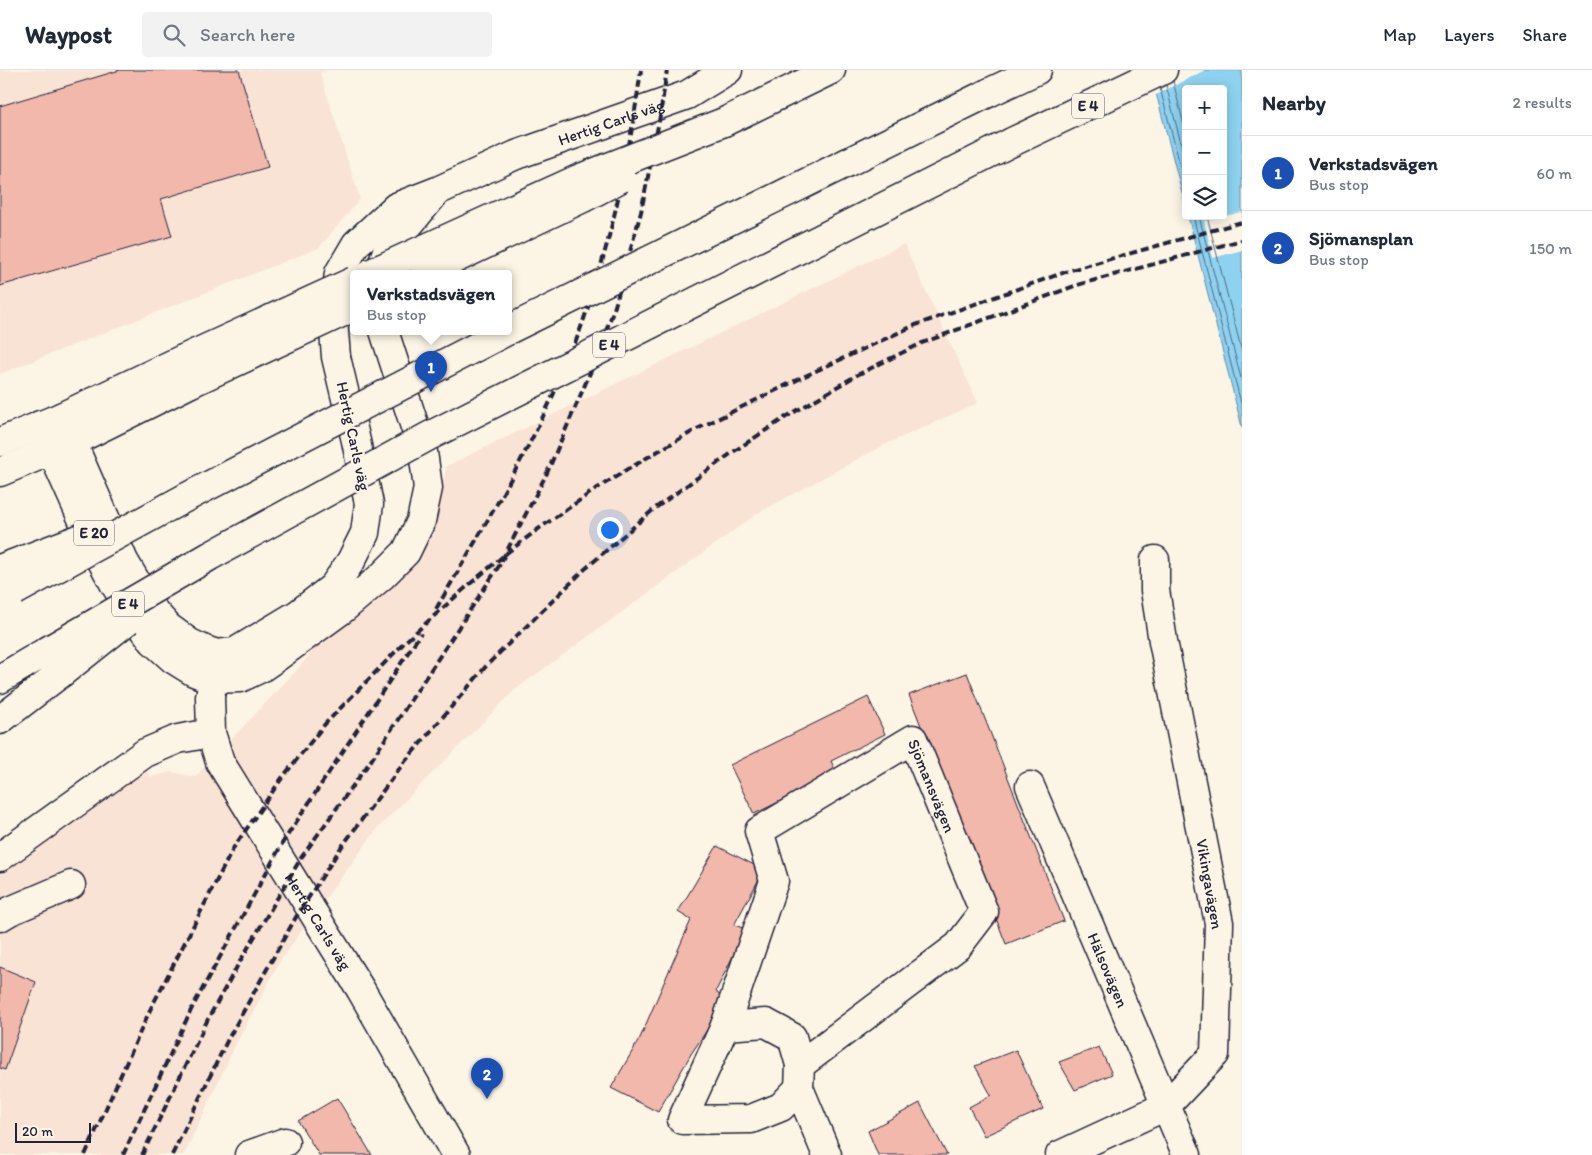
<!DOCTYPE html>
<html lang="en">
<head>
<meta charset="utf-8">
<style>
	:root { --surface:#fff; --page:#f2f2f3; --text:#1f2937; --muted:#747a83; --line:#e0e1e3; --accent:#d1495b }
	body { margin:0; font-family:Itim,sans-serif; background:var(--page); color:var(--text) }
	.controls { position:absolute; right:15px; top:15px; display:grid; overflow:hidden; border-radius:5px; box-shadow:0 2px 12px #0003 }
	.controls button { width:45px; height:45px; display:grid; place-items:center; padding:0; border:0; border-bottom:1px solid var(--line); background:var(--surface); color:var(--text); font:25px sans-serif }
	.scale { position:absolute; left:15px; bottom:12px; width:76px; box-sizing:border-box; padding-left:5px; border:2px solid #22223b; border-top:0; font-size:14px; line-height:18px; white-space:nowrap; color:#22223b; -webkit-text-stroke:4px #fcf5e5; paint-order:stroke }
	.you { position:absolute; left:609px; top:459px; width:18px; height:18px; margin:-12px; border:4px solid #fff; border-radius:50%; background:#1a73e8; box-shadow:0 0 0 8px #1a73e833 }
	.badge { display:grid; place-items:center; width:32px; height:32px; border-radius:50%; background:var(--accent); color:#fff; font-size:16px; font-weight:700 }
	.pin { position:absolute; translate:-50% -41px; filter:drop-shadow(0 1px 2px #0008) }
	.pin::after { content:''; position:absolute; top:26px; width:18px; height:15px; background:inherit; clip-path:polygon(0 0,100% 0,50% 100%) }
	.popup { position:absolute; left:350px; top:200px; width:162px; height:65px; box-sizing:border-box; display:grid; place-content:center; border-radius:5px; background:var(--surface); filter:drop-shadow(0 1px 4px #0005); font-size:16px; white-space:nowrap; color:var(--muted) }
	.popup b { font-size:19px; color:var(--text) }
	.popup::after { content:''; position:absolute; left:50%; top:100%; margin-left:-10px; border:10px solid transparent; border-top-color:var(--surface) }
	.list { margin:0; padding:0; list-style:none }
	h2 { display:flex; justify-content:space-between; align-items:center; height:65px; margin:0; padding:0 20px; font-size:21px }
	h2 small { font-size:16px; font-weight:400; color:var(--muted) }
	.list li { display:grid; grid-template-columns:32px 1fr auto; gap:15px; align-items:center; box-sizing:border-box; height:75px; padding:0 20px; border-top:1px solid var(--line) }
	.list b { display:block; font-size:19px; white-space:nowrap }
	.list p { margin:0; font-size:16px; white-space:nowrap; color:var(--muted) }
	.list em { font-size:16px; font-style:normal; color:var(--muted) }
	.icon { flex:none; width:28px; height:28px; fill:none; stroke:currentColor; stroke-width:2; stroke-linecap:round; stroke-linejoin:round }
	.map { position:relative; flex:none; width:1242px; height:1085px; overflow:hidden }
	header { display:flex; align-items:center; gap:30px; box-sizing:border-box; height:70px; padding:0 25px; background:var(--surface); border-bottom:1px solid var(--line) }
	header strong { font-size:24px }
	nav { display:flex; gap:28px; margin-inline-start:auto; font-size:18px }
	.search { width:350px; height:45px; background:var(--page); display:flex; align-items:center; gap:12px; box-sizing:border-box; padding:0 18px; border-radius:5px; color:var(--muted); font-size:19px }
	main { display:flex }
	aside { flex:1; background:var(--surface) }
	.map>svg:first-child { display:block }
	.built { fill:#f9e3d4 }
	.water { fill:#8ed2f0; stroke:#638ca8 }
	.pier { fill:#fcf5e5 }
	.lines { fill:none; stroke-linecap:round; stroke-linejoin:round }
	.shore { stroke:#4d6883; stroke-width:1 }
	.building { fill:#f2b8ac; stroke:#22223b }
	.minor-casing { stroke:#22223b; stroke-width:31 }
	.major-casing { stroke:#22223b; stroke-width:31 }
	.highway-casing { stroke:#22223b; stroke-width:31 }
	.minor { stroke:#fcf5e5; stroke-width:28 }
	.major { stroke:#fcf5e5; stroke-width:28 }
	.highway { stroke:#fcf5e5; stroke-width:28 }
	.rail { stroke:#22223b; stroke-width:4; stroke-dasharray:8 4; stroke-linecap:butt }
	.major-bridge-casing { stroke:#22223b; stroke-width:31; stroke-linecap:butt }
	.highway-bridge-casing { stroke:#22223b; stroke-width:31; stroke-linecap:butt }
	.major-bridge { stroke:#fcf5e5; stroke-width:28 }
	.highway-bridge { stroke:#fcf5e5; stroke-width:28 }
	.labels { text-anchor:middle; stroke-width:4.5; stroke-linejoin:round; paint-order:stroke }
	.shield { fill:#fcf5e5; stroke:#63616e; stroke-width:1 }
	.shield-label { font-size:15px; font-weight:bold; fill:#22223b }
	.street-label { font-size:16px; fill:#22223b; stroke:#fcf5e5 }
</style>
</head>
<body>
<header>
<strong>Waypost</strong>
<div class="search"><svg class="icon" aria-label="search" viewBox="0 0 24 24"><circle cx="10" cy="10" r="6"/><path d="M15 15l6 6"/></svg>Search here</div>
<nav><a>Map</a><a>Layers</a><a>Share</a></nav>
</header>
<main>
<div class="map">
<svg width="1242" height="1085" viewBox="0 0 1242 1085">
	<rect width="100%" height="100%" fill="#fcf5e5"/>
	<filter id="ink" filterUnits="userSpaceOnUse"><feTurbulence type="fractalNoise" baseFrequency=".02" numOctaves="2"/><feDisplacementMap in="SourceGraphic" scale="10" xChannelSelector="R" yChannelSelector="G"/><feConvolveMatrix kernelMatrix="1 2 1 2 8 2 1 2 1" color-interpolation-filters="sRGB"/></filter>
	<g filter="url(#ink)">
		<!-- built -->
		<path class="built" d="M0 0H329L320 3 360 129 319 178 0 304Z
			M904 174 978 333 882 376 758 443 516 619 377 759 281 889 235 976 184 1085H0V768L131 676 151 707 171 702 195 707 296 601 321 571 434 444 447 396Z"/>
		<!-- water -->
		<path class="water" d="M1150 0H1242V357L1188 146H1223V19H1186V138Z"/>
		<!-- pier -->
		<path class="pier" d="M1148 0H1205L1154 26Z
			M1242 142V180L1213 188 1204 151Z"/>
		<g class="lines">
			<!-- shore -->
			<path class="shore" d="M1173 11 1186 63
				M1166 15 1186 93
				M1160 18 1186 118
				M1193 146 1242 337
				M1199 146 1242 312
				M1207 146 1242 282"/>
		</g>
		<!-- building -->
		<path class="building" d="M120 0H239L268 97 161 129 172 166 0 216V36Z
			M967 603 1064 851 1006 874 909 625Z
			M868 627 885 664 831 691 837 704 754 744 730 695Z
			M717 776 764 800 734 855 746 859 716 921 725 933 691 984 658 1042 611 1018 640 968 691 850 678 842Z
			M0 897 36 912 5 1000 0 998Z
			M1099 977 1112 1004 1075 1020 1059 992Z
			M1016 980 1043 1039 984 1066 969 1037 991 1025 975 996Z
			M337 1028 372 1085H319L298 1051Z
			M920 1033 947 1085H878L868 1061Z"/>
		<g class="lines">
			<!-- minor casing -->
			<g class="minor-casing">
				<g id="minor">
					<path id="s1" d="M217 586 210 627 211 663 220 692 361 920 456 1085"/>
					<path id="s2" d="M1030 716 1187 1085"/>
					<path d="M0 787 145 683 178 669 211 663"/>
					<path d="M0 847 10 841 71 815"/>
					<path d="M725 956 766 953 792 967 800 995"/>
					<path id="s3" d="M799 1018 781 1037 751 1049 682 1050 725 956 774 811 759 761 913 669 984 842 958 876 800 995 799 1018 827 1085"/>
					<path d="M249 1085 285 1072"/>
					<path d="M1060 1085 1166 1036 1215 984 1219 853 1163 571 1155 520V490"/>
				</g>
			</g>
			<!-- major casing -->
			<g class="major-casing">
				<g id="major">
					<path d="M724 52 831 0"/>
					<path d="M379 203 387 181 436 122"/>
					<path id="s4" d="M61 347 124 491 152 539 168 557 190 573 205 580 217 584 235 582 298 544 333 517 351 491 365 463 369 434 356 371 336 287 333 249 339 203 356 174 396 137 437 121 516 85 687 25 728 0"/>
					<path d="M40 355 98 484 115 515 136 548 153 571 173 589 194 602 212 609 240 608 261 598 277 587 343 539 382 506 406 482 421 451 428 418 423 382 384 261"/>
					<path d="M0 372 61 347 183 289"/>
					<path d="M0 402 72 372 193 312"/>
				</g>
			</g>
			<!-- highway casing -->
			<g class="highway-casing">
				<path id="highway" d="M988 23 1037 0
					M1012 72 1163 0
					M0 609 47 581
					M0 650 60 604"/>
			</g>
			<!-- minor -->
			<use href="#minor" class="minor"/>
			<!-- major -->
			<use href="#major" class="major"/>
			<!-- highway -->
			<use href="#highway" class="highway"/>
			<!-- rail -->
			<path class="rail" d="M436 539C482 460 530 381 566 296 605 202 627 101 641 0
				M85 1085 150 940 234 777 282 708 325 654 406 571 471 513 508 482 537 460 596 419 653 384 697 359 805 306 913 256 1071 200 1242 152
				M123 1085 192 938 283 772 421 563
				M142 1085 208 949 239 893 301 788 372 689 499 496 547 403 596 289 615 236 641 142 660 46 667 0
				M172 1085 228 969 296 847 340 779 402 695 487 595 585 499 654 439 736 380 786 347 857 305 922 273 1077 215 1242 170"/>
			<!-- major-bridge casing -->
			<g class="major-bridge-casing">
				<path id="major-bridge" d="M371 203 578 109 724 52
					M425 203 583 128 621 108
					M183 289 354 211
					M193 312 354 237"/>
			</g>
			<!-- highway-bridge casing -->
			<g class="highway-bridge-casing">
				<path id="highway-bridge" d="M508 260 988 23
					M2 498 84 467
					M15 521 185 428 507 261
					M47 581 210 486 429 366 1012 72
					M60 604 128 550"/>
			</g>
			<!-- major-bridge -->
			<use href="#major-bridge" class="major-bridge"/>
			<!-- highway-bridge -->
			<use href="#highway-bridge" class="highway-bridge"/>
		</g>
	</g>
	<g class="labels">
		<!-- shield labels -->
		<g class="shield">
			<rect x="1072" y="23.5" width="32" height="25" rx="4"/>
			<rect x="593" y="262.5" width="32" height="25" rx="4"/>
			<rect x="74" y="450.5" width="40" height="25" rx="4"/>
			<rect x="112" y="521.5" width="32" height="25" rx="4"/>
		</g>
		<g class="shield-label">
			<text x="1088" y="41">E 4</text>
			<text x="609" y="280">E 4</text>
			<text x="94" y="468">E 20</text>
			<text x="128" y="539">E 4</text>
		</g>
		<!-- street labels -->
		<g class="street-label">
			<text dy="6" stroke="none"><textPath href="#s4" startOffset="1076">Hertig Carls väg</textPath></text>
			<text transform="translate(354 366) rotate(78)" y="6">Hertig Carls väg</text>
			<text dy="6" stroke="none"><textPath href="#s3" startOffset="666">Sjömansvägen</textPath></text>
			<text transform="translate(1210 814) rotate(80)" y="6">Vikingavägen</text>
			<text dy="6" stroke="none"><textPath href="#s1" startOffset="295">Hertig Carls väg</textPath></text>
			<text dy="6" stroke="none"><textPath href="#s2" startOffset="200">Hälsovägen</textPath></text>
		</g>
	</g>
</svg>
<div class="controls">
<button>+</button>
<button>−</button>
<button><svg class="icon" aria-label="layers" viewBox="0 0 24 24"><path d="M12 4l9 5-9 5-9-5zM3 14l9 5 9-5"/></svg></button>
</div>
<div class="scale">20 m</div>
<div class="you"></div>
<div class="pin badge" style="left:431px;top:322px;background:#1a4fb4">1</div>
<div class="popup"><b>Verkstadsvägen</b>Bus stop</div>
<div class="pin badge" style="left:487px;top:1029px;background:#1a4fb4">2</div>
</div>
<aside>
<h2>Nearby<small>2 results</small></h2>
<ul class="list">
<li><span class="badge" style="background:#1a4fb4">1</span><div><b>Verkstadsvägen</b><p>Bus stop</p></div><em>60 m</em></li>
<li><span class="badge" style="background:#1a4fb4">2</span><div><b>Sjömansplan</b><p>Bus stop</p></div><em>150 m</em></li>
</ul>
</aside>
</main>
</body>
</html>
